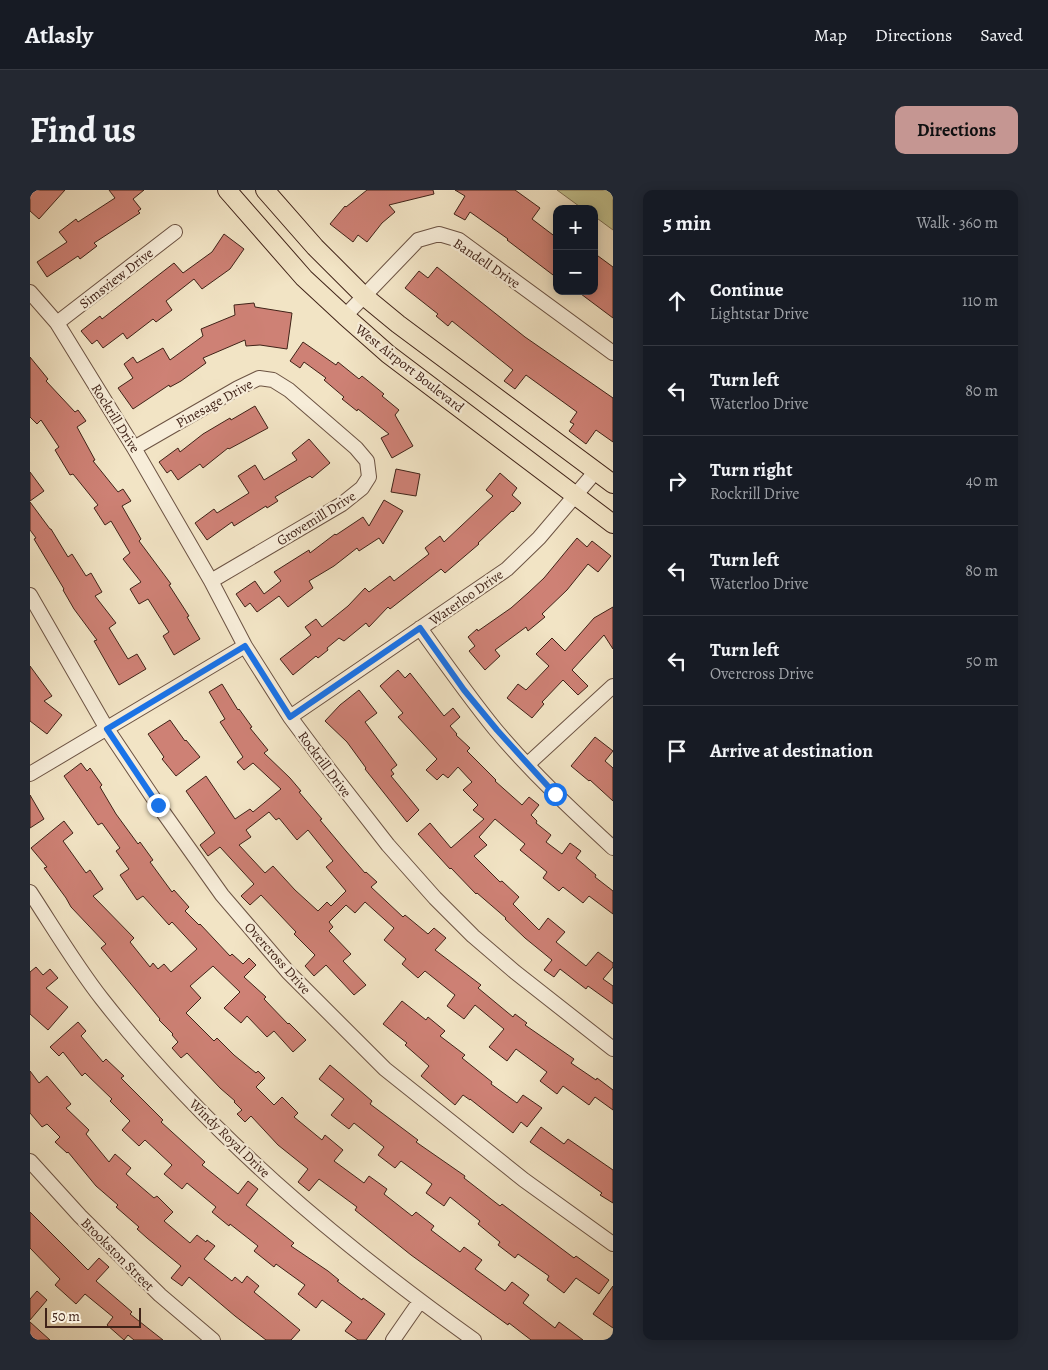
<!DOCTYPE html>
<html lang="en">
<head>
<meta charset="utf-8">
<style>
	:root { --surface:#171b24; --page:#242831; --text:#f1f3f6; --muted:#9ea1a6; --line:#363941; --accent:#c59692 }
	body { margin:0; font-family:Alegreya,serif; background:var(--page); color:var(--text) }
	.controls { position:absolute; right:15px; top:15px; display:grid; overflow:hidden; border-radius:10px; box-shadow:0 2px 12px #0003 }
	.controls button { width:45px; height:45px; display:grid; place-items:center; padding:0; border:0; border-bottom:1px solid var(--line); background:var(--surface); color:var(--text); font:25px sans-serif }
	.scale { position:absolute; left:15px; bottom:12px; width:96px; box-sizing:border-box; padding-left:5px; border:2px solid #402318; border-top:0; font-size:14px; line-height:18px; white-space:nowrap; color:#402318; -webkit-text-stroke:4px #f7edd9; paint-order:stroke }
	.stop { position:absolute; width:15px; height:15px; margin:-11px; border:4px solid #1a73e8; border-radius:50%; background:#fff }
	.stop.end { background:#1a73e8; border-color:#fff; box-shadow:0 1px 5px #0008 }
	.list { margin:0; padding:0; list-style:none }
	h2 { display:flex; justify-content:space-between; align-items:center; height:65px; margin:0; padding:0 20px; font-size:21px }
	h2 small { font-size:16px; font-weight:400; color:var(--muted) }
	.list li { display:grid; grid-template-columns:32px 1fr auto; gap:15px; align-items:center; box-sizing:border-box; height:90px; padding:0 20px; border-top:1px solid var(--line) }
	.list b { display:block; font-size:19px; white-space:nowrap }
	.list p { margin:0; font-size:16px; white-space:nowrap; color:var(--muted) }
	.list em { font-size:16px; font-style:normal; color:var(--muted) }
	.icon { flex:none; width:28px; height:28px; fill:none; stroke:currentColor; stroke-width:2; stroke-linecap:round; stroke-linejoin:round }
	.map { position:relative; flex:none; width:583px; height:1150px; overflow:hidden; border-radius:10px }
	header { display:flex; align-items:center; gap:30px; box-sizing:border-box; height:70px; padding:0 25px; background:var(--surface); border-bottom:1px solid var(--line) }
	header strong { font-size:24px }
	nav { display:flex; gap:28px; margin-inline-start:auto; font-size:18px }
	.intro { display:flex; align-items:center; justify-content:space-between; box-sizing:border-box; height:120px; padding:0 30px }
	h1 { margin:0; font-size:35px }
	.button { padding:12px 22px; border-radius:10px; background:var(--accent); color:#111; font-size:18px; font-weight:700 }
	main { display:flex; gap:30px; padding:0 30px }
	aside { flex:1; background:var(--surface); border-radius:10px; box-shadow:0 2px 12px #0003 }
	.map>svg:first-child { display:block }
	.green { fill:#c2c28f; stroke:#817254 }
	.building { fill:#ce8175; stroke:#402318; fill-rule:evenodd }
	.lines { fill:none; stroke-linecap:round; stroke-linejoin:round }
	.minor-casing { stroke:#6c5343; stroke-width:16 }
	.major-casing { stroke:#402318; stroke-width:20 }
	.minor { stroke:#f7edd9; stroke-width:14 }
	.major { stroke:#f2e4c5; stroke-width:18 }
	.route { stroke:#1a73e8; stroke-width:6 }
	.labels { text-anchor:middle; stroke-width:4.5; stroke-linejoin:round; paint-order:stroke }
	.street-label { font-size:14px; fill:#402318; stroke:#f7edd9 }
</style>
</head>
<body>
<header>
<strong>Atlasly</strong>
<nav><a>Map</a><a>Directions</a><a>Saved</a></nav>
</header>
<div class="intro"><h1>Find us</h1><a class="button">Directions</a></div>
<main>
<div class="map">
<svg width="583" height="1150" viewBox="0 0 583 1150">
	<rect width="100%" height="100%" fill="#f2e4c5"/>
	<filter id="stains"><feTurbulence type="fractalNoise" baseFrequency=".004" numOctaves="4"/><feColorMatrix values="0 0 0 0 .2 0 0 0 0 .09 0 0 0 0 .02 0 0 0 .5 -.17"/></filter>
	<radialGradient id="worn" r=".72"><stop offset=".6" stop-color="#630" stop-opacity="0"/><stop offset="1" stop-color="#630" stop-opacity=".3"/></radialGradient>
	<!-- green -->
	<path class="green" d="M527 0H583V40L564 26V19H553Z"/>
	<!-- building -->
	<path class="building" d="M0 0H35L9 29 0 21Z
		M79 0H114L103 9 111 19 108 21 110 23 64 53 67 56 50 69 48 66 17 87 7 72 37 52 29 42 46 29 48 32 85 8Z
		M337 0H403L404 4 359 15 365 22 352 33 337 52 328 45 323 52 300 34 315 16 316 17Z
		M425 0H485L510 18 502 29 527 48V88L477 50 478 49 440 22 435 30 424 24 435 6Z
		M194 44 214 59 200 79 172 99 164 89 136 111 142 120 126 132 123 129 97 149 93 143 73 158 67 150 62 154 51 141 70 126 72 129 144 73 153 83 182 62Z
		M564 63 583 77V128L547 101H564Z
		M407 77 495 147 583 208V252L566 240 556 254 539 241 544 234 540 232 547 222 496 185 485 199 474 191 483 180 422 131 418 136 406 126 408 124 375 98 389 81 398 88Z
		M224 113 225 117 262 123 257 159 230 155 216 156 215 150 173 168 176 173 151 191 140 197 139 195 103 219 88 198 103 188 94 174 103 167 107 173 133 158 140 170 173 146 171 139 205 125 204 115Z
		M273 152 306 175 308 172 329 189 332 186 354 204 352 206 369 220 365 225 383 256 362 268 351 248 359 244 328 219 327 221 312 209 314 207 294 190 296 188 274 172 270 178 260 171Z
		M0 167 18 189 16 191 45 222 48 220 56 231 47 237 65 270 63 271 88 302 93 299 101 311 92 316 111 349 109 351 141 394 139 395 159 426 157 427 170 449 144 465 133 446 139 442 118 409 109 414 100 399 111 392 93 369 100 363 81 331 75 335 64 318 68 315 43 284 40 285 25 260 29 257 11 230 7 234 0 227Z
		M225 216 238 238 199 259 198 258 173 278 170 274 148 290 141 280 137 283 129 272 148 258 150 262 173 244 200 228 201 230Z
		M279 249 300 273 282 288 280 286 245 307 248 311 237 318 236 316 204 336 202 332 177 350 165 333 184 319 187 323 219 303 208 286 225 275 234 290 267 270 262 263Z
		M366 279 390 284 386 306 361 302Z
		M0 282 14 301 0 311Z
		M470 283 487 298 482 305 491 313 483 322 482 321 448 353 449 354 415 383 411 379 360 419 358 417 339 437 336 433 314 451 309 448 297 458 298 460 288 468 286 466 263 485 250 469 281 445 275 437 286 429 292 437 318 416 335 398 339 402 360 386 364 391 399 364 395 358 410 346 414 352 463 306 456 300Z
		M354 310 373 321 353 354 349 348 329 361 327 358 304 376 279 391 283 398 258 417 249 406 227 422 220 413 215 417 206 404 225 391 234 404 251 391 244 382 279 360 280 363 305 344 306 345 333 327 339 336Z
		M0 312 20 339H21L38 367 42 364 56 386 61 383 72 402 65 406 86 433 79 438 98 469 107 464 116 479 89 495 64 451 67 450 44 419 33 400 34 399 4 349 6 348 0 340Z
		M547 348 557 357 562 351 581 366 568 382 558 374 537 400 512 424 515 427 498 441 496 437 465 460 470 466 455 480 439 461 445 456 438 447 447 439 448 441 481 418 498 403 514 388Z
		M583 417V459L574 445 542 480 558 496 548 505 533 490 512 512 514 514 502 528 477 508 488 494 496 500 519 476 506 464 522 448 535 461 564 428Z
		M0 476 22 506 14 511 32 525 17 544 0 531Z
		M368 480 375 488 380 483 414 526 423 518 430 527 420 536 427 544 426 545 440 558 437 561 466 590 465 591 492 615 499 607 509 615 501 625 507 631 506 633 521 645 516 652 532 664 540 653 551 661 546 668 566 685 565 687 583 701V724L559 706 553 713 533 697 529 701 513 688 517 682 490 660 495 654 465 629 449 647 457 655 444 666 470 692 472 691 489 707 483 714 509 740 518 728 535 742 526 752 556 776 568 762 583 773V777L573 789 583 796V814L558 796 556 799 530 779 524 787 514 780 522 770 495 748 475 729 476 728 447 703 446 704 421 678 420 679 388 644 400 633 421 658 454 629 443 620 448 615 433 600 442 592 428 577 418 588 413 584 407 590 396 580 407 569 368 527 373 523 350 496Z
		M192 494 208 520 209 519 222 537 220 538 238 560 234 563 260 588 271 601 269 602 292 629 290 630 316 661 335 683 336 682 347 692 341 697 373 727 375 725 398 744 404 738 416 748 405 760 451 795 448 798 483 827 485 824 497 833 495 835 544 869 541 873 566 890 567 888 583 900V920L565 907 559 915 533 896 527 904 510 891 517 882 486 859 477 871 459 857 474 839 445 815 434 829 417 816 425 805 395 781 388 788 372 774 376 769 354 750 364 738 335 712 325 723 316 715 299 732 303 737 299 741 321 764 313 771 336 795 324 805 296 775 284 786 275 776 285 765 264 744 266 742 231 705 220 715 211 706 224 694 190 657 178 666 170 655 185 643 156 601 176 586 205 629 220 619 223 622 251 599 223 573 214 580 207 572 213 567 190 532 195 529 179 502ZM239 622 246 630 249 628 267 650 278 640 303 671 296 677 316 701 301 716 297 712 288 721 265 700 243 676 235 683 209 655 221 647 216 640Z
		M329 500 347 523 335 532 367 575 361 580 364 584 361 586 389 620 377 632 335 579 336 578 317 552 295 531 310 515Z
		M140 530 155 551 156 550 170 567 146 586 132 569 134 567 118 544Z
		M565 547 583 561 575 571 583 578V611L560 590 559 591 541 576Z
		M51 573 57 581 60 578 72 595 70 597 86 624 108 654 110 652 123 670 120 672 142 702 144 700 159 717 155 721 169 735 170 734 200 766 202 764 213 774 219 768 226 775 214 787 236 807 234 809 258 834 259 833 276 850 263 862 244 841 237 847 217 826 211 833 194 818 210 802 183 776 160 796 171 808 156 823 184 851 187 848 204 865 226 883 228 881 235 888 226 897 244 915 252 907 268 923 264 927 292 950 295 945 313 960 304 971 334 993 339 986 357 999 354 1004 382 1026 386 1022 404 1036 401 1040 430 1062 434 1057 452 1070 445 1079 475 1101 482 1092 499 1105 493 1113 525 1138 529 1132 553 1150H501L479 1133 478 1135 381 1065 325 1020 327 1017 289 989 279 1001 268 992 278 979 248 955 221 926 215 932 207 924 212 920 204 912 205 911 190 898 157 863 151 868 142 858 148 852 142 845 143 844 129 830 130 829 71 758 76 754 41 717 36 708 14 678 17 677 1 658 34 631 43 643 33 651 56 683 60 680 73 699 63 706 104 748 100 752 120 777 123 773 128 779 134 774 141 782 167 759 142 732 139 735 113 706 107 710 90 685 99 679 86 661 90 658 72 633 68 635 34 586Z
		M0 605 14 629 0 638Z
		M6 777 13 785 20 779 28 788 16 798 38 817 18 840 0 824V782Z
		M372 811 396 830 398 827 415 841 410 846 435 865 432 868 462 892 461 894 487 913 493 905 512 918 497 937 491 932 483 943 440 909V910L433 905 425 915 391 886 399 876 375 855 377 853 353 834Z
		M48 832 56 841 51 846 73 872 76 869 94 886 91 888 133 930 131 932 175 972 172 975 208 1004 218 991 228 999 216 1015 264 1053 261 1056 298 1081 309 1090 307 1091 332 1110 333 1108 355 1124 336 1150H328L315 1141 322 1132 292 1110 286 1118 268 1104 275 1095 246 1074 244 1077 224 1061 228 1056 200 1034 199 1036 182 1022 186 1017 157 993 152 999 134 984 142 975 115 950 109 956 92 940 100 931 80 911 82 909 55 883 52 886 33 862 29 866 20 857Z
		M300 875 342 911 340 914 388 950 386 952 435 986 434 988 470 1016 472 1014 544 1068 546 1066 579 1090 569 1104 546 1088 534 1103 517 1090 519 1086 488 1064 485 1068 468 1055 470 1052 448 1034 450 1031 420 1007 414 1016 396 1003 402 994 371 971 365 978 348 965 354 957 324 933 319 939 301 925 314 909 289 889Z
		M0 881 9 893 17 886 41 914 36 918 59 940 56 944 79 972 85 964 101 978 96 984 124 1008 127 1006 143 1022 134 1031 160 1053 167 1045 176 1052 177 1050 185 1056 174 1069 202 1091 205 1087 212 1093 217 1086 229 1096 224 1102 270 1140 261 1150H236L205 1126 159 1087 152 1096 141 1088 151 1076 117 1048 107 1039 109 1037 86 1017 88 1015 66 996 38 962 37 963 25 952 30 947 17 934 12 937 0 923Z
		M511 937 534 954 538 949 583 980V1013L570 1005 572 1003 500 952Z
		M0 1022 58 1080 69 1068 79 1077 66 1091 102 1122 100 1124 133 1150H104L98 1145 94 1150 77 1135 83 1127 55 1104 46 1114 25 1095 30 1089 0 1058Z
		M583 1096V1138L563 1124Z
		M7 1101 17 1110 0 1130V1109Z
		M0 1132 20 1150H0Z"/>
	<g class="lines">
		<!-- minor casing -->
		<g class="minor-casing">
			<path id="minor" d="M0 102 27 133 104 258 181 391 215 456 260 527 298 578 358 655 405 708 443 746 485 782 583 859
				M315 126 388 50 409 44 429 50 583 163
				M27 133 145 42
				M104 258 208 198 229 188 243 190 259 200 326 258 337 271 339 287 332 298 312 314 181 391
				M0 405 77 539 128 615 192 705 258 782 355 879 494 990 583 1054
				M390 438C415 473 439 507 465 539 501 582 542 620 583 658
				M260 527 477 379 509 348 566 281
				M498 574 583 496
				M0 584 215 456
				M0 702C23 737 46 776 72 809 176 942 307 1052 444 1150
				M0 971 50 1026 130 1105 183 1150
				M363 1150 390 1111"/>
		</g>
		<!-- major casing -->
		<g class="major-casing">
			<path id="major" d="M197 0 274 88 315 126 358 164 583 334
				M235 0 285 57 334 106 368 134 583 294"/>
		</g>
		<!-- minor -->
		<use href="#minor" class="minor"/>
		<!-- major -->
		<use href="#major" class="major"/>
	</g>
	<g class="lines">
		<!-- route -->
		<path class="route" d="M128 615 77 539 215 456 260 527 390 438 434 500 467 540 525 604"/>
	</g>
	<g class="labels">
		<!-- street labels -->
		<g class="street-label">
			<text transform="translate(457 73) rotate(34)" y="5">Bandell Drive</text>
			<text transform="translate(86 88) rotate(-38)" y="5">Simsview Drive</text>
			<text transform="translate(380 178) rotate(38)" y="5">West Airport Boulevard</text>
			<text transform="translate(184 213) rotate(-29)" y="5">Pinesage Drive</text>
			<text transform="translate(86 228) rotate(58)" y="5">Rockrill Drive</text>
			<text transform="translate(286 328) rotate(-32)" y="5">Grovemill Drive</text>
			<text transform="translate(436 407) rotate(-35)" y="5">Waterloo Drive</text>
			<text transform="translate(295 574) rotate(53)" y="5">Rockrill Drive</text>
			<text transform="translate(248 768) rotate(48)" y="5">Overcross Drive</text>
			<text transform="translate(200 948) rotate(44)" y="5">Windy Royal Drive</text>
			<text transform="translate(88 1064) rotate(45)" y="5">Brookston Street</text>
		</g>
	</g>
	<rect width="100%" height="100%" filter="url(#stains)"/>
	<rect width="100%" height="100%" fill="url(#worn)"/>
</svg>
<div class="controls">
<button>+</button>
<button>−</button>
</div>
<div class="scale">50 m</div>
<div class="stop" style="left:525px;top:604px"></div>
<div class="stop end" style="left:128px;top:615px"></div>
</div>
<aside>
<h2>5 min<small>Walk · 360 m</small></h2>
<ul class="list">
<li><svg class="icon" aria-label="ahead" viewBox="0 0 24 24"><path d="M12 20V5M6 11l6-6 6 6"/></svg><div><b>Continue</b><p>Lightstar Drive</p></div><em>110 m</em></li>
<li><svg class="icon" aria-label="left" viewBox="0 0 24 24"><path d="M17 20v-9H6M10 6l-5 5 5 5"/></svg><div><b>Turn left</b><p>Waterloo Drive</p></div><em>80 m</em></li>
<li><svg class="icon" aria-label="right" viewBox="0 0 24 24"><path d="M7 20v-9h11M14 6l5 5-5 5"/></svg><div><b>Turn right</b><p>Rockrill Drive</p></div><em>40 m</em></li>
<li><svg class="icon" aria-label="left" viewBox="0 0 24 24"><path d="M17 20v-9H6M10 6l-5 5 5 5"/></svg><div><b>Turn left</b><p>Waterloo Drive</p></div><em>80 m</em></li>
<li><svg class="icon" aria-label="left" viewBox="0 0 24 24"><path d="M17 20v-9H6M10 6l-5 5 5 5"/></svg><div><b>Turn left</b><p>Overcross Drive</p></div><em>50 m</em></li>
<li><svg class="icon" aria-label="arrive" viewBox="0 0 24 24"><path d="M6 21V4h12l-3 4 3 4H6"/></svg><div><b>Arrive at destination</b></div></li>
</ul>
</aside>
</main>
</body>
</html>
